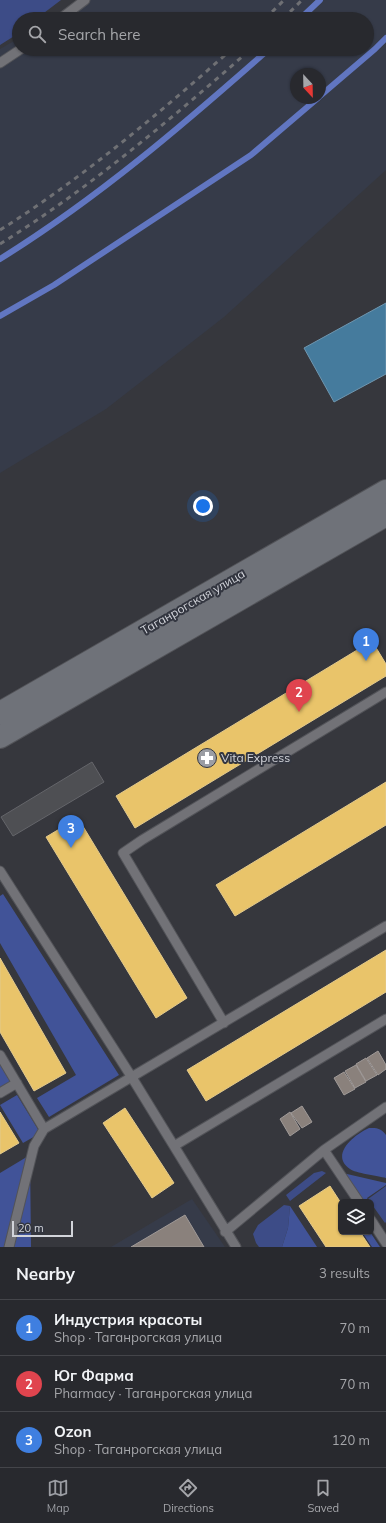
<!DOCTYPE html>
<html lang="en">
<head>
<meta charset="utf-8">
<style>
	:root { --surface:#28292e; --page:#34353a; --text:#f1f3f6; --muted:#a5a6aa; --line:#44454a; --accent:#9b9da3 }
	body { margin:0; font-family:Mulish,sans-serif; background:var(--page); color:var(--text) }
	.controls { position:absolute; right:12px; bottom:12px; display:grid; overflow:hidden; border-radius:6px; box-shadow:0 1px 3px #0004 }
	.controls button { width:36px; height:36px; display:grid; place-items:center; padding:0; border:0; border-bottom:1px solid var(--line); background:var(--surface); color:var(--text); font:20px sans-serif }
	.compass { position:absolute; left:290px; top:68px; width:36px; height:36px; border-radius:50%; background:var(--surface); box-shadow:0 1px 3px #0004; rotate:158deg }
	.scale { position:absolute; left:12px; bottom:10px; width:61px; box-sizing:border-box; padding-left:4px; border:2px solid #d2d4da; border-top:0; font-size:11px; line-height:14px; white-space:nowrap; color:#d2d4da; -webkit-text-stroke:3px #333640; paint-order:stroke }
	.you { position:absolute; left:203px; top:506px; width:14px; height:14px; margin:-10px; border:3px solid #fff; border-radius:50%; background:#1a73e8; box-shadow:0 0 0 6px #1a73e833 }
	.badge { display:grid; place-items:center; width:26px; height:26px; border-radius:50%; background:var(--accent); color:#fff; font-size:13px; font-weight:700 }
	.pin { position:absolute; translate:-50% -33px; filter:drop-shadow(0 1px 2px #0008) }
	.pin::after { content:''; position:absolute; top:21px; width:14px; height:12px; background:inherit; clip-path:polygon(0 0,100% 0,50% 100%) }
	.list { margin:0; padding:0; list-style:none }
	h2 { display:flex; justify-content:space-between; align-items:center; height:52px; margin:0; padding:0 16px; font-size:17px }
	h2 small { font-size:13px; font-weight:400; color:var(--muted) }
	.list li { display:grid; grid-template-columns:26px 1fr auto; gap:12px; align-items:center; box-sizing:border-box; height:56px; padding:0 16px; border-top:1px solid var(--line) }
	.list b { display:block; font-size:15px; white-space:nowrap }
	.list p { margin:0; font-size:13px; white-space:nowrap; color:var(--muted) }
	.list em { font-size:13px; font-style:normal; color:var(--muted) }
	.icon { flex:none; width:22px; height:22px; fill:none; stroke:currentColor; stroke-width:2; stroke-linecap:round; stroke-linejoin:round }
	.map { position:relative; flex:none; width:386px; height:1247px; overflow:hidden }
	.search { position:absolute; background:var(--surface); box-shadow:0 1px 3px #0004; left:12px; right:12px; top:12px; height:44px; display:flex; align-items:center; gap:10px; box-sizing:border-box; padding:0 14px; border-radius:22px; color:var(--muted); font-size:15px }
	.sheet { height:220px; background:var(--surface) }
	nav { display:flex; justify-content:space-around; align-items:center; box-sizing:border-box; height:56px; border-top:1px solid var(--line); background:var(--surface); font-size:11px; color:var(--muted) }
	nav a { display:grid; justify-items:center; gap:2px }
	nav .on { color:var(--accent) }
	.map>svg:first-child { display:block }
	.built { fill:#363b49; fill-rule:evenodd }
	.green { fill:#3d4c87 }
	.forest { fill:#415398 }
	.homes { fill:#e9c46a; stroke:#e2c98c }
	.public { fill:#457b9d; stroke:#6f96af }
	.industry { fill:#8a817c; stroke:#a09a98 }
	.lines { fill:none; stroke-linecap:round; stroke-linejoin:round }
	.stream { stroke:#6176c1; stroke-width:6 }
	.building { fill:#4e4f53; stroke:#64656a }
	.lane-casing { stroke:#525358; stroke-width:11 }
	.primary-casing { stroke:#525358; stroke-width:24 }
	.lane { stroke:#727277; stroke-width:9 }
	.primary { stroke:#6f7279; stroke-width:22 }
	.rail { stroke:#6f7074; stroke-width:3; stroke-dasharray:5 5; stroke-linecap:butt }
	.labels { text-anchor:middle; stroke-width:4; stroke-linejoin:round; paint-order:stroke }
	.street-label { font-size:12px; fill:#d2d4da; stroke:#333640 }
	.poi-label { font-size:12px; fill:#d2d4da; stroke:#333640; text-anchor:start }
</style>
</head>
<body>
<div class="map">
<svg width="386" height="1247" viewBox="0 0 386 1247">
	<rect width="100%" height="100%" fill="#36373d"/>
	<!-- built -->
	<path class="built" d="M86 0H386V170L224 317 106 409 0 473V49L19 38V49H367V19H53ZM296 74H320V98H296Z
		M192 1199 225 1247H111Z"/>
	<!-- green -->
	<path class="green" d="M0 0H61L36 19H19V33L0 45Z
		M322 1171 326 1173 290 1201 286 1195 314 1173Z
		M386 1186V1222L385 1223 368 1199Z
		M284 1205 290 1206 288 1228 282 1247H259L256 1243 253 1234 258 1225Z"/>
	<!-- forest -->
	<path class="forest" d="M3 894 119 1075 49 1117 37 1098 76 1075 0 943V896Z
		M0 1063 11 1081 0 1088Z
		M17 1095 39 1131 37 1135 23 1143 0 1105Z
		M369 1128C377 1128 381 1128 386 1135V1178C378 1176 355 1173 350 1169 329 1155 355 1134 369 1128Z
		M30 1155 31 1247H0V1173Z
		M345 1174H347L386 1183V1185L367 1198 369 1202H365Z
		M290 1206 317 1247H282L288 1228Z
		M362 1232H370L380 1247H372Z"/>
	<!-- homes -->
	<path class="homes" d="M372 641 386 664V676L135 828 116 796Z
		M386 782V825L235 916 216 885Z
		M78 818 187 998 156 1018 46 837Z
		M386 950V992L206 1101 187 1070Z
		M0 958 66 1073 34 1091 0 1032Z
		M125 1108 174 1183 152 1198 103 1123Z
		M0 1112 19 1143 0 1154Z
		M330 1186 341 1203V1232H360L370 1247H326L299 1206Z"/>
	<!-- public -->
	<path class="public" d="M386 303V374L334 402 304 348Z"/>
	<!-- industry -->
	<path class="industry" d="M378 1051 386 1065V1069L378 1075 367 1058Z
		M366 1058 377 1075 366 1081 356 1064Z
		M356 1065 366 1082 355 1088 345 1071Z
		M344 1072 355 1089 344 1095 334 1078Z
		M302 1106 312 1122 302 1128 291 1113Z
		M290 1112 300 1129 290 1136 280 1119Z
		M185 1215 204 1247H131Z"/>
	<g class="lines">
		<!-- stream -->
		<path class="stream" d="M300 19 320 0
			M320 96 375 49 386 38
			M0 259C98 198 183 125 269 49
			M0 316 54 285 251 155 318 98"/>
	</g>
	<!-- building -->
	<path class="building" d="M92 762 104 782 13 836 1 817Z"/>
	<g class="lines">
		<!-- lane casing -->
		<g class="lane-casing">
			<path id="lane" d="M60 19 85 0
				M0 63 21 49
				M0 871 131 1076 236 1247
				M224 1023 123 853 142 840 386 692
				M0 1055 44 1129 386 926
				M0 1093 17 1083
				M174 1146 386 1019
				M324 1150 359 1202
				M371 1220 386 1243
				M225 1232 324 1150 386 1107
				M9 1247 34 1146 44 1129"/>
		</g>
		<!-- primary casing -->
		<g class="primary-casing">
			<path id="primary" d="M0 713 386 491
				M0 737 386 515"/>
		</g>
		<!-- lane -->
		<use href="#lane" class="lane"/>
		<!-- primary -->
		<use href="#primary" class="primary"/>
		<!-- rail -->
		<path class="rail" d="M265 19 284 0
			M283 19 302 0
			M0 230C83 178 158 114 232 49
			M0 244C90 188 171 119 251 49"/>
	</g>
	<!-- icons -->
	<defs>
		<g id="pharmacy-disc" transform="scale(1)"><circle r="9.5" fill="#9b9da3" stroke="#333640"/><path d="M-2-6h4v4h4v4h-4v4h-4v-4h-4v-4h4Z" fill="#fff"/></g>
	</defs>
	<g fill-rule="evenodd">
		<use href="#pharmacy-disc" x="207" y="758"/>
	</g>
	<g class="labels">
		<!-- street labels -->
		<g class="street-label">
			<text transform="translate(193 602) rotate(-30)" y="4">Таганрогская улица</text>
		</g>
		<!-- poi labels -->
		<g class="poi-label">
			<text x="221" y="762">Vita Express</text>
		</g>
	</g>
</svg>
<div class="controls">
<button><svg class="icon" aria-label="layers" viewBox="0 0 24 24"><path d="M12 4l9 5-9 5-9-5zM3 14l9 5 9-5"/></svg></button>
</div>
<svg class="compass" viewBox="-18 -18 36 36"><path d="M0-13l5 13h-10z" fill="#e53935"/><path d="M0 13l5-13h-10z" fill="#a5a6aa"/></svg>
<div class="scale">20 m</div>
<div class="you"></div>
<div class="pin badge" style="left:366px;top:661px;background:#3f7fe0">1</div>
<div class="pin badge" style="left:299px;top:712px;background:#e0444e">2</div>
<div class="pin badge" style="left:71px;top:848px;background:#3f7fe0">3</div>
<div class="search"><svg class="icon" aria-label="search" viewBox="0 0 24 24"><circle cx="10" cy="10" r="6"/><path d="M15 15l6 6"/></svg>Search here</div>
</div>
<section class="sheet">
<h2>Nearby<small>3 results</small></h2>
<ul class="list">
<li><span class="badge" style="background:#3f7fe0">1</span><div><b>Индустрия красоты</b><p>Shop · Таганрогская улица</p></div><em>70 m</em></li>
<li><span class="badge" style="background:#e0444e">2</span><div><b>Юг Фарма</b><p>Pharmacy · Таганрогская улица</p></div><em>70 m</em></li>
<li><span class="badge" style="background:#3f7fe0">3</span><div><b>Ozon</b><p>Shop · Таганрогская улица</p></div><em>120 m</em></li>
</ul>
</section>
<nav>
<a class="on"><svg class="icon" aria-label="map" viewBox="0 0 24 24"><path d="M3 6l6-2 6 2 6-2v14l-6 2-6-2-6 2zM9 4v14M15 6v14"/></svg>Map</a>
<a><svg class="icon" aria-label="directions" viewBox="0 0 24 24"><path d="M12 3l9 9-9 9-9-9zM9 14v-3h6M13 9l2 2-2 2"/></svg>Directions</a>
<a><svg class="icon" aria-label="saved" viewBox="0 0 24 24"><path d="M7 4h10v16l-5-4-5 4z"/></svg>Saved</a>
</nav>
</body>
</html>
